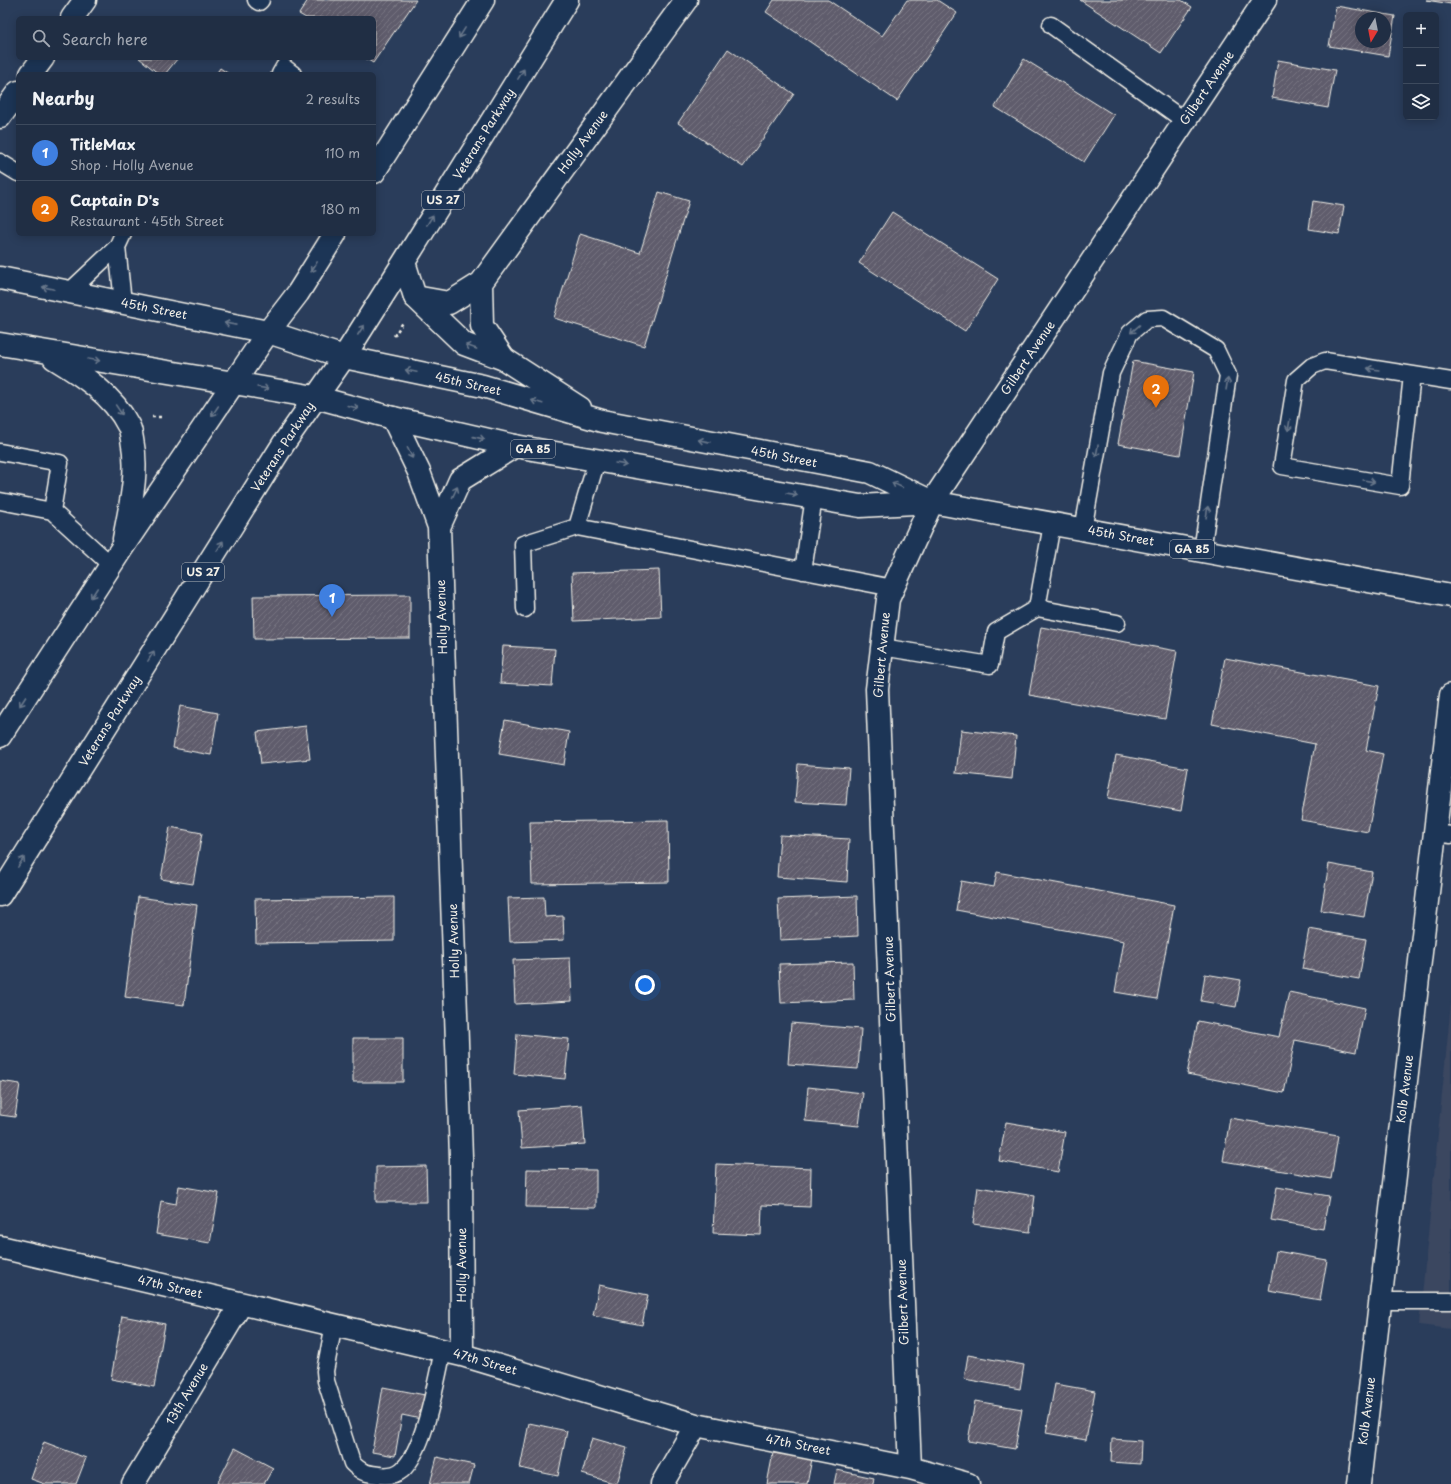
<!DOCTYPE html>
<html lang="en">
<head>
<meta charset="utf-8">
<style>
	:root { --surface:#202e44; --page:#2d3a4f; --text:#f1f3f6; --muted:#a2a8b2; --line:#3d4a5d; --accent:#8abfa5 }
	body { margin:0; font-family:"Playpen Sans",sans-serif; background:var(--page); color:var(--text) }
	.controls { position:absolute; right:12px; top:12px; display:grid; overflow:hidden; border-radius:6px; box-shadow:0 2px 10px #0003 }
	.controls button { width:36px; height:36px; display:grid; place-items:center; padding:0; border:0; border-bottom:1px solid var(--line); background:var(--surface); color:var(--text); font:20px sans-serif }
	.compass { position:absolute; left:1355px; top:12px; width:36px; height:36px; border-radius:50%; background:var(--surface); box-shadow:0 2px 10px #0003; rotate:190deg }
	.you { position:absolute; left:645px; top:985px; width:14px; height:14px; margin:-10px; border:3px solid #fff; border-radius:50%; background:#1a73e8; box-shadow:0 0 0 6px #1a73e833 }
	.badge { display:grid; place-items:center; width:26px; height:26px; border-radius:50%; background:var(--accent); color:#fff; font-size:13px; font-weight:700 }
	.pin { position:absolute; translate:-50% -33px; filter:drop-shadow(0 1px 2px #0008) }
	.pin::after { content:''; position:absolute; top:21px; width:14px; height:12px; background:inherit; clip-path:polygon(0 0,100% 0,50% 100%) }
	.list { margin:0; padding:0; list-style:none }
	h2 { display:flex; justify-content:space-between; align-items:center; height:52px; margin:0; padding:0 16px; font-size:17px }
	h2 small { font-size:13px; font-weight:400; color:var(--muted) }
	.list li { display:grid; grid-template-columns:26px 1fr auto; gap:12px; align-items:center; box-sizing:border-box; height:56px; padding:0 16px; border-top:1px solid var(--line) }
	.list b { display:block; font-size:15px; white-space:nowrap }
	.list p { margin:0; font-size:13px; white-space:nowrap; color:var(--muted) }
	.list em { font-size:13px; font-style:normal; color:var(--muted) }
	.icon { flex:none; width:22px; height:22px; fill:none; stroke:currentColor; stroke-width:2; stroke-linecap:round; stroke-linejoin:round }
	.map { position:relative; flex:none; width:1451px; height:1484px; overflow:hidden }
	.search { position:absolute; background:var(--surface); box-shadow:0 2px 10px #0003; left:16px; top:16px; width:360px; height:44px; display:flex; align-items:center; gap:10px; box-sizing:border-box; padding:0 14px; border-radius:6px; color:var(--muted); font-size:15px }
	.panel { position:absolute; background:var(--surface); box-shadow:0 2px 10px #0003; left:16px; top:72px; width:360px; height:164px; border-radius:6px }
	.map>svg:first-child { display:block }
	.built { fill:#3a4660 }
	.building { fill:url(#building-hatch); stroke:#f4f1e8; fill-rule:evenodd }
	.lines { fill:none; stroke-linecap:round; stroke-linejoin:round }
	.lane-casing { stroke:#f4f1e8; stroke-width:19 }
	.street-casing { stroke:#f4f1e8; stroke-width:25 }
	.primary-casing { stroke:#f4f1e8; stroke-width:25 }
	.path { stroke:#f4f1e8; stroke-width:2.5; stroke-dasharray:3 3; stroke-linecap:butt }
	.lane { stroke:#1d3557; stroke-width:16 }
	.street { stroke:#1d3557; stroke-width:22 }
	.primary { stroke:#1d3557; stroke-width:22 }
	.oneway { stroke:#68778a }
	.labels { text-anchor:middle; stroke-width:3; stroke-linejoin:round; paint-order:stroke }
	.shield { fill:#1d3557; stroke:#b4b9bc; stroke-width:1 }
	.shield-label { font-size:11px; font-weight:bold; fill:#f4f1e8 }
	.street-label { font-size:12px; fill:#f4f1e8; stroke:#1d3557 }
</style>
</head>
<body>
<div class="map">
<svg width="1451" height="1484" viewBox="0 0 1451 1484">
	<defs>
		<pattern id="building-hatch" width="6" height="6" patternUnits="userSpaceOnUse"><rect width="6" height="6" fill="#5f5c6c"/><path d="M-1 1l2-2M0 6l6-6M5 7l2-2" fill="none" stroke="#777481"/></pattern>
	</defs>
	<rect width="100%" height="100%" fill="#2a3d5b"/>
	<filter id="ink" filterUnits="userSpaceOnUse"><feTurbulence type="fractalNoise" baseFrequency=".025" numOctaves="2"/><feDisplacementMap in="SourceGraphic" scale="8" xChannelSelector="R" yChannelSelector="G"/><feConvolveMatrix kernelMatrix="1 2 1 2 8 2 1 2 1" color-interpolation-filters="sRGB"/></filter>
	<g filter="url(#ink)">
		<!-- built -->
		<path class="built" d="M1451 1003V1329L1419 1325Z"/>
		<!-- building -->
		<path class="building" d="M308 0H416L373 63 365 58H374V18H306L299 14Z
			M774 0H828L882 36 907 0H937L957 13 897 101 766 12Z
			M1080 0H1181L1192 7 1161 53Z
			M1426 0H1451V4Z
			M1336 6 1395 16 1388 56 1329 46ZM1361 18H1385V42H1361Z
			M728 49 794 94 743 167 678 123Z
			M139 58H178L165 74H159Z
			M1024 59 1114 115 1084 162 995 107Z
			M1278 60 1335 70 1328 108 1272 98Z
			M220 68 229 74H216Z
			M659 192 689 201 644 346 554 318 580 234 640 253Z
			M1313 201 1344 206 1339 234 1309 229Z
			M892 212 998 279 965 331 859 263Z
			M1133 361 1194 372 1180 455 1118 444Z
			M659 570 661 617 574 621 572 573Z
			M410 595V638L254 639 253 596Z
			M1041 627 1177 651 1165 719 1029 695Z
			M503 646 555 649 552 686 500 683Z
			M1225 658 1379 686 1366 750 1383 754 1368 832 1301 820 1315 744 1212 724Z
			M180 706 218 713 211 755 173 748Z
			M505 720 569 732 564 765 499 754Z
			M306 726 310 759 261 764 257 732Z
			M961 730 1016 736 1012 779 956 773Z
			M1116 755 1188 768 1181 811 1108 798Z
			M798 764 849 768 846 805 795 802Z
			M668 820 669 882 532 884 530 822Z
			M170 827 202 833 193 884 161 879Z
			M780 835 849 839 847 882 777 877Z
			M1329 864 1372 872 1364 917 1321 910Z
			M997 872 1174 905 1157 999 1115 992 1124 941 956 910 961 881 994 887Z
			M857 896 858 936 780 940 778 899Z
			M138 897 197 905 184 1005 125 997Z
			M394 897V941L256 943 255 899Z
			M544 897 545 917 563 916 564 940 510 942 508 898Z
			M1309 929 1366 939 1359 979 1302 969Z
			M570 958 572 1001 515 1004 513 960Z
			M853 962 854 1000 781 1003 779 964Z
			M1205 974 1241 980 1236 1007 1201 1001Z
			M1289 992 1365 1008 1356 1052 1295 1040 1284 1093 1187 1074 1198 1021 1279 1037Z
			M791 1023 861 1029 858 1069 788 1064Z
			M517 1034 569 1039 565 1079 514 1074Z
			M353 1038H403V1082H353Z
			M0 1081 20 1084 15 1117 0 1115Z
			M808 1087 863 1093 859 1126 805 1121Z
			M582 1105 585 1144 522 1148 519 1110Z
			M1230 1118 1338 1136 1331 1179 1223 1161Z
			M1006 1122 1065 1132 1058 1172 999 1161Z
			M716 1164 811 1168 810 1207 762 1205 761 1235 713 1233Z
			M426 1166 427 1202H376V1167Z
			M527 1169 596 1170V1208L526 1207Z
			M179 1186 219 1193 210 1243 156 1234 161 1201 176 1204Z
			M978 1187 1035 1196 1030 1232 973 1224Z
			M1277 1187 1329 1196 1323 1229 1271 1220Z
			M1276 1251 1327 1260 1320 1300 1269 1291Z
			M599 1285 648 1295 642 1325 593 1315Z
			M122 1316 165 1324 154 1387 111 1379Z
			M968 1355 1024 1365 1020 1389 964 1379Z
			M1055 1384 1095 1391 1086 1440 1046 1433Z
			M383 1387 425 1395 421 1419 402 1415 395 1456 372 1452Z
			M975 1401 1022 1409 1015 1449 968 1441Z
			M529 1423 567 1431 558 1476 520 1468Z
			M592 1438 627 1448 617 1484 582 1474Z
			M1112 1439 1141 1441 1140 1464 1111 1462Z
			M44 1442 86 1458 76 1484H45L31 1479Z
			M235 1448 273 1468 264 1484H217Z
			M773 1453 812 1459 807 1484H767Z
			M437 1457 474 1465 469 1484H430Z
			M837 1470 874 1478 873 1484H834Z"/>
		<g class="lines">
			<!-- lane casing -->
			<g class="lane-casing">
				<path id="lane" d="M256 0 259 2 261 0
					M1051 25 1185 121
					M280 74 284 67 293 74
					M0 162 18 173
					M69 292 117 247
					M123 302 117 247 123 234
					M1412 375 1400 486 1282 466 1296 380 1312 366 1325 361 1451 381
					M0 452 60 463 52 511 0 501
					M597 460 577 527 893 588
					M52 511 111 565
					M1083 530 1111 373 1130 333 1147 319 1163 318 1216 350 1228 375 1202 551
					M803 571 814 497
					M1037 608 1117 623
					M525 609 523 544 577 527
					M882 647 990 665 996 632 1037 608 1052 524
					M1435 833 1451 835
					M1380 1301H1451
					M334 1324 325 1371 326 1381 352 1463C362 1473 365 1473 379 1475 387 1476 396 1475 402 1470 425 1450 436 1381 443 1350"/>
			</g>
			<!-- street casing -->
			<g class="street-casing">
				<path id="street" d="M72 18 85 0
					M31 74 43 58
					M0 117 18 92
					M481 283 482 326 504 359
					M415 297 449 303 481 283 686 0
					M393 418 419 472 439 527 461 1157 462 1355
					M439 527 460 480 515 446
					M0 1247 462 1355 696 1425 910 1468 968 1484
					M910 1468 877 689 888 599 932 502 1265 0
					M133 1484 241 1304
					M662 1484 696 1425
					M1359 1484 1451 695"/>
			</g>
			<!-- primary casing -->
			<g class="primary-casing">
				<path id="primary" d="M374 172 483 0
					M404 262 415 297 464 344 504 359 580 408
					M0 278 268 332 344 357 483 386 602 421 870 472 930 501
					M0 344 234 383 315 397 393 418 515 446 860 506 932 502 1451 596
					M54 358C82 375 113 395 128 425 131 429 131 435 132 439 139 473 130 506 124 539
					M0 736 122 548 268 332 298 293 335 234
					M0 895 284 443 344 357 404 262 567 0"/>
			</g>
			<!-- path -->
			<path class="path" d="M394 336 404 321
				M152 417H163"/>
			<!-- lane -->
			<use href="#lane" class="lane"/>
			<!-- street -->
			<use href="#street" class="street"/>
			<!-- primary -->
			<use href="#primary" class="primary"/>
		</g>
		<!-- one-way arrows -->
		<defs><path id="oneway-shaft" d="M-6 0H5M1.5-3L5.5 0L1.5 3" fill="none" stroke-width="1.6" stroke-linecap="round" stroke-linejoin="round"/></defs>
		<g class="oneway">
			<use href="#oneway-shaft" transform="translate(462 33) rotate(122)"/>
			<use href="#oneway-shaft" transform="translate(521 74) rotate(-58)"/>
			<use href="#oneway-shaft" transform="translate(430 220) rotate(-58)"/>
			<use href="#oneway-shaft" transform="translate(314 267) rotate(122)"/>
			<use href="#oneway-shaft" transform="translate(48 288) rotate(-169)"/>
			<use href="#oneway-shaft" transform="translate(230 324) rotate(-169)"/>
			<use href="#oneway-shaft" transform="translate(1135 329) rotate(139)"/>
			<use href="#oneway-shaft" transform="translate(361 330) rotate(-57)"/>
			<use href="#oneway-shaft" transform="translate(471 347) rotate(-160)"/>
			<use href="#oneway-shaft" transform="translate(94 360) rotate(9)"/>
			<use href="#oneway-shaft" transform="translate(1373 369) rotate(-171)"/>
			<use href="#oneway-shaft" transform="translate(411 371) rotate(-168)"/>
			<use href="#oneway-shaft" transform="translate(1227 384) rotate(-81)"/>
			<use href="#oneway-shaft" transform="translate(263 388) rotate(10)"/>
			<use href="#oneway-shaft" transform="translate(537 402) rotate(-163)"/>
			<use href="#oneway-shaft" transform="translate(353 407) rotate(15)"/>
			<use href="#oneway-shaft" transform="translate(119 410) rotate(56)"/>
			<use href="#oneway-shaft" transform="translate(215 411) rotate(124)"/>
			<use href="#oneway-shaft" transform="translate(1289 425) rotate(99)"/>
			<use href="#oneway-shaft" transform="translate(479 438) rotate(13)"/>
			<use href="#oneway-shaft" transform="translate(704 441) rotate(-169)"/>
			<use href="#oneway-shaft" transform="translate(1097 451) rotate(100)"/>
			<use href="#oneway-shaft" transform="translate(410 453) rotate(64)"/>
			<use href="#oneway-shaft" transform="translate(621 464) rotate(10)"/>
			<use href="#oneway-shaft" transform="translate(1369 481) rotate(10)"/>
			<use href="#oneway-shaft" transform="translate(897 485) rotate(-155)"/>
			<use href="#oneway-shaft" transform="translate(455 492) rotate(-65)"/>
			<use href="#oneway-shaft" transform="translate(792 494) rotate(10)"/>
			<use href="#oneway-shaft" transform="translate(1207 512) rotate(-81)"/>
			<use href="#oneway-shaft" transform="translate(220 546) rotate(-58)"/>
			<use href="#oneway-shaft" transform="translate(94 593) rotate(123)"/>
			<use href="#oneway-shaft" transform="translate(151 656) rotate(-58)"/>
			<use href="#oneway-shaft" transform="translate(23 701) rotate(123)"/>
			<use href="#oneway-shaft" transform="translate(21 862) rotate(-58)"/>
		</g>
	</g>
	<g class="labels">
		<!-- shield labels -->
		<g class="shield">
			<rect x="422" y="191" width="42" height="18" rx="3"/>
			<rect x="511" y="440" width="44" height="18" rx="3"/>
			<rect x="1170" y="540" width="44" height="18" rx="3"/>
			<rect x="182" y="563" width="42" height="18" rx="3"/>
		</g>
		<g class="shield-label">
			<text x="443" y="204">US 27</text>
			<text x="533" y="453">GA 85</text>
			<text x="1192" y="553">GA 85</text>
			<text x="203" y="576">US 27</text>
		</g>
		<!-- street labels -->
		<g class="street-label">
			<text transform="translate(1207 88) rotate(-56)" y="4">Gilbert Avenue</text>
			<text transform="translate(484 134) rotate(-58)" y="4">Veterans Parkway</text>
			<text transform="translate(583 142) rotate(-54)" y="4">Holly Avenue</text>
			<text transform="translate(154 309) rotate(11)" y="4">45th Street</text>
			<text transform="translate(1028 358) rotate(-56)" y="4">Gilbert Avenue</text>
			<text transform="translate(468 384) rotate(13)" y="4">45th Street</text>
			<text transform="translate(283 447) rotate(-57)" y="4">Veterans Parkway</text>
			<text transform="translate(784 457) rotate(11)" y="4">45th Street</text>
			<text transform="translate(1121 536) rotate(10)" y="4">45th Street</text>
			<text transform="translate(442 617) rotate(-92)" y="4">Holly Avenue</text>
			<text transform="translate(882 655) rotate(-85)" y="4">Gilbert Avenue</text>
			<text transform="translate(110 721) rotate(-58)" y="4">Veterans Parkway</text>
			<text transform="translate(454 941) rotate(-92)" y="4">Holly Avenue</text>
			<text transform="translate(890 979) rotate(-92)" y="4">Gilbert Avenue</text>
			<text transform="translate(1405 1089) rotate(-83)" y="4">Kolb Avenue</text>
			<text transform="translate(462 1265) rotate(-90)" y="4">Holly Avenue</text>
			<text transform="translate(170 1287) rotate(13)" y="4">47th Street</text>
			<text transform="translate(903 1302) rotate(-92)" y="4">Gilbert Avenue</text>
			<text transform="translate(485 1362) rotate(16)" y="4">47th Street</text>
			<text transform="translate(187 1394) rotate(-59)" y="4">13th Avenue</text>
			<text transform="translate(1367 1411) rotate(-83)" y="4">Kolb Avenue</text>
			<text transform="translate(798 1445) rotate(11)" y="4">47th Street</text>
		</g>
	</g>
</svg>
<div class="controls">
<button>+</button>
<button>−</button>
<button><svg class="icon" aria-label="layers" viewBox="0 0 24 24"><path d="M12 4l9 5-9 5-9-5zM3 14l9 5 9-5"/></svg></button>
</div>
<svg class="compass" viewBox="-18 -18 36 36"><path d="M0-13l5 13h-10z" fill="#e53935"/><path d="M0 13l5-13h-10z" fill="#a2a8b2"/></svg>
<div class="you"></div>
<div class="pin badge" style="left:332px;top:617px;background:#3f7fe0">1</div>
<div class="pin badge" style="left:1156px;top:408px;background:#e8710a">2</div>
<div class="search"><svg class="icon" aria-label="search" viewBox="0 0 24 24"><circle cx="10" cy="10" r="6"/><path d="M15 15l6 6"/></svg>Search here</div>
<section class="panel">
<h2>Nearby<small>2 results</small></h2>
<ul class="list">
<li><span class="badge" style="background:#3f7fe0">1</span><div><b>TitleMax</b><p>Shop · Holly Avenue</p></div><em>110 m</em></li>
<li><span class="badge" style="background:#e8710a">2</span><div><b>Captain D's</b><p>Restaurant · 45th Street</p></div><em>180 m</em></li>
</ul>
</section>
</div>
</body>
</html>
